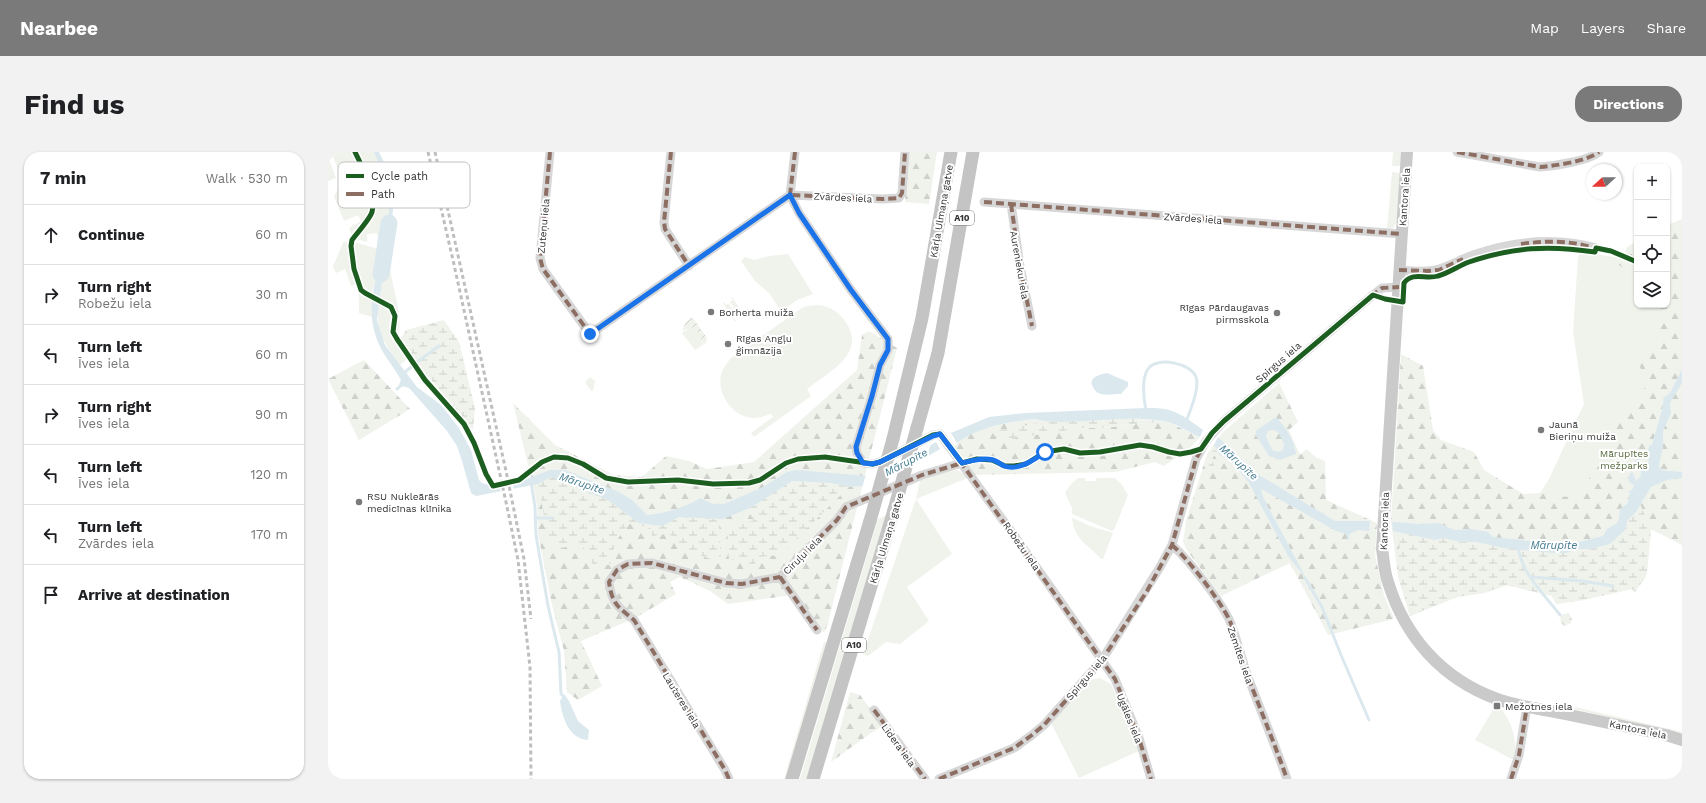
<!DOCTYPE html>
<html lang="en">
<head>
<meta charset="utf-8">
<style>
	:root { --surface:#fff; --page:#f2f2f2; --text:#202124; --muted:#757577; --line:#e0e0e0; --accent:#7a7a7a }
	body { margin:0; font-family:"Work Sans",sans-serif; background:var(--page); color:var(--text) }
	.controls { position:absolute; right:12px; top:12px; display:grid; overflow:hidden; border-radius:8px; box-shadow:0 1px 3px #0004 }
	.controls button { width:36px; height:36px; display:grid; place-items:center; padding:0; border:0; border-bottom:1px solid var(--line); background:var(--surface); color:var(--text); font:20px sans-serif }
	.compass { position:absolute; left:1258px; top:12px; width:36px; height:36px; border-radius:50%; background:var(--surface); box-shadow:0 1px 3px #0004; rotate:249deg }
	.stop { position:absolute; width:12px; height:12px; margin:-9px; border:3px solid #1a73e8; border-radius:50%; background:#fff }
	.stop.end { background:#1a73e8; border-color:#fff; box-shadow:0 1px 4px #0008 }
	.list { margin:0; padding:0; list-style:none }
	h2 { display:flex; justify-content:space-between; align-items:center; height:52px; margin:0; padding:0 16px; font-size:17px }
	h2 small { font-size:13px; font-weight:400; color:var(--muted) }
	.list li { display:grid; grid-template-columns:26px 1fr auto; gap:12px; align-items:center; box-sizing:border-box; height:60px; padding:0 16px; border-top:1px solid var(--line) }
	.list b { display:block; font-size:15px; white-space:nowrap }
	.list p { margin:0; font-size:13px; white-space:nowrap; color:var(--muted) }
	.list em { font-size:13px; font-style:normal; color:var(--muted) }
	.icon { flex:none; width:22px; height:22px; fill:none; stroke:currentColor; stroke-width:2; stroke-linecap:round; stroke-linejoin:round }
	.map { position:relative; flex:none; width:1354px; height:627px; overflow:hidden; border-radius:16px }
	header { display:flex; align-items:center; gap:24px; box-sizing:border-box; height:56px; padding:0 20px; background:var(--accent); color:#fff }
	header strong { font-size:19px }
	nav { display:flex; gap:22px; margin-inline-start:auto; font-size:14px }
	.intro { display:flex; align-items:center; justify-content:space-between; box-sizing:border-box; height:96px; padding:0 24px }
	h1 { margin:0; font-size:28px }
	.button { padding:10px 18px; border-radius:16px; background:var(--accent); color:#fff; font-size:14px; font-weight:700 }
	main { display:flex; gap:24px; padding:0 24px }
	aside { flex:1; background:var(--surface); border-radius:16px; box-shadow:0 1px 3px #0004 }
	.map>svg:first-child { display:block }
	.green { fill:#f0f3ec }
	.forest { fill:url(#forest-firs) }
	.wetland { fill:url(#wetland-marsh) }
	.garden { fill:url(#garden-furrows) }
	.water { fill:#dbe9ef; fill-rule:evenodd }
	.pier { fill:#fff }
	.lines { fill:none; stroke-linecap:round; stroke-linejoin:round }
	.stream { stroke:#dbe9ef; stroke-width:3 }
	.river { stroke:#dbe9ef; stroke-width:17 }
	.minor { stroke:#d7d7d7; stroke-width:9 }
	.major { stroke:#cacaca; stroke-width:12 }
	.highway { stroke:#c4c4c4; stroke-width:13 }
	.rail { stroke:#bebebe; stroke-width:3; stroke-dasharray:4 3; stroke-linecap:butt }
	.highway-bridge { stroke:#c4c4c4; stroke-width:13 }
	.quiet { stroke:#8d6e63; stroke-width:4; stroke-dasharray:8 4; stroke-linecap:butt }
	.cycleway-casing { stroke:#fff; stroke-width:8 }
	.cycleway { stroke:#1b5e20; stroke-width:5 }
	.route { stroke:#1a73e8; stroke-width:5 }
	.poi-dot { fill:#7a7a7a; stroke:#fff; stroke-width:1.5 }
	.labels { text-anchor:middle; stroke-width:4; stroke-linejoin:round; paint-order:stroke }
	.shield { fill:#fff; stroke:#707070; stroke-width:1 }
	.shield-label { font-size:9px; font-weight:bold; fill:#333 }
	.street-label { font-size:10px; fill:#333; stroke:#fff }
	.poi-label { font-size:10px; fill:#333; stroke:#fff; text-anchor:start }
	.park-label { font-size:10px; fill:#5b6d42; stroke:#fff }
	.water-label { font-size:11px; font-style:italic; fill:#447c91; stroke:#fff }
	.key { fill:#fff; stroke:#c2c2c2; stroke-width:1 }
	.key-label { font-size:11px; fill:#333 }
</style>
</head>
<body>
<header>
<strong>Nearbee</strong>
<nav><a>Map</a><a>Layers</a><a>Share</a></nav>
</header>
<div class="intro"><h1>Find us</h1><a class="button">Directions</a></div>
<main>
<aside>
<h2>7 min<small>Walk · 530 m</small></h2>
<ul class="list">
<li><svg class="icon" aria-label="ahead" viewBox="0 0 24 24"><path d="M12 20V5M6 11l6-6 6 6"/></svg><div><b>Continue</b></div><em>60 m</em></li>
<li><svg class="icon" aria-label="right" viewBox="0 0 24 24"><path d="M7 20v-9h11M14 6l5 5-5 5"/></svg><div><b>Turn right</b><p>Robežu iela</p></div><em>30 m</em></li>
<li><svg class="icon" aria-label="left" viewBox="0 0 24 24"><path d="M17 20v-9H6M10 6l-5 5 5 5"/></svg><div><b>Turn left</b><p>Īves iela</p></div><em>60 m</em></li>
<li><svg class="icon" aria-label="right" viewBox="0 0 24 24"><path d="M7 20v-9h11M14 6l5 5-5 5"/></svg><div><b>Turn right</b><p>Īves iela</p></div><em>90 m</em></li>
<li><svg class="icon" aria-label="left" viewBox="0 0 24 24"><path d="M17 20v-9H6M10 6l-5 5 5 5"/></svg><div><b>Turn left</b><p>Īves iela</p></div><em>120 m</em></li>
<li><svg class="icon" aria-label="left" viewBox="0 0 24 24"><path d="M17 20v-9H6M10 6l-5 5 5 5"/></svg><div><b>Turn left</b><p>Zvārdes iela</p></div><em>170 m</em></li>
<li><svg class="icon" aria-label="arrive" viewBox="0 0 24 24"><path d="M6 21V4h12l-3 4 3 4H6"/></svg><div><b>Arrive at destination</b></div></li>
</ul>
</aside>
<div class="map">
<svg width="1354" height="627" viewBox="0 0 1354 627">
	<defs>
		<pattern id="forest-firs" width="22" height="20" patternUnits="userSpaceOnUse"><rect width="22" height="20" fill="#f0f3ec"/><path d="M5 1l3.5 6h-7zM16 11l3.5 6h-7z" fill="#ced1cb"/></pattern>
		<pattern id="wetland-marsh" width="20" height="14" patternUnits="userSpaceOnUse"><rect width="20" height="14" fill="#f0f3ec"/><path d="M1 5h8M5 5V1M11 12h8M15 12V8" fill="none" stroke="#ced1cb"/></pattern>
		<pattern id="garden-furrows" width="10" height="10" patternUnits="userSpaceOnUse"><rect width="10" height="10" fill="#f0f3ec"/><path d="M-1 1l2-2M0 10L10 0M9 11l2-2" fill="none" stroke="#ced1cb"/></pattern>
	</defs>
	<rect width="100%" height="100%" fill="#fff"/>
	<!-- green -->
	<path class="green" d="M3 0H25C32 16 49 44 41 62 37 70 29 77 24 84L21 76 33 69 30 63 16 69 6 44 15 29Z
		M29 0H46L60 36 61 50V63L54 94 51 93 49 81 39 82V90L28 87C32 80 43 69 45 62 52 41 37 17 29 0Z
		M1065 0H1074L1073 14H1064Z
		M0 5 8 26 0 29Z
		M1064 20 1072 21 1069 70 1065 76 1059 77Z
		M16 89 21 92 20 100 29 132 23 134 17 117 8 121 5 114Z
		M26 90 54 98 55 101 44 141C26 136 27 106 26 90Z
		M1308 95 1309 153H1339L1354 393 1323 377 1212 341 1221 327 1256 252 1245 180 1250 105 1252 100 1294 106Z
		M60 101H62C59 129 77 158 70 186L67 180 69 161 60 150 52 145 57 107Z
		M460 102 485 142 469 148 453 159 441 141 427 129 413 109 417 105 426 108 441 104Z
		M30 137 44 148V165L31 161V149Z
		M404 145 417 164 416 165 411 157 408 159 402 150 405 148 403 146Z
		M51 150C75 164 57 164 62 181 65 190 74 199 79 207L72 213C57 193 46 177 51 150Z
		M396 150 398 153 400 151 406 160 404 162 408 169 407 170 395 151Z
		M489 153C503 154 511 160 519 172 538 203 499 221 479 237L483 244 426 285 423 281 445 265 443 262C437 264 431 266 425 266 404 265 389 242 393 223 395 216 399 211 403 206L474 156 479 154Z
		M365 174C372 178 372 186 376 192L367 198 354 181Z
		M262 225 267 229 265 239H263L257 230Z
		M629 318 642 325 588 347 624 402 579 435 601 469 572 492 558 490 540 504 535 502 588 347 593 325Z
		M750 326H757V329H768V326H787L794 333 800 343 786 378 784 379 744 362V356L737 341 743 332Z
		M558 363 479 627H472L550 367Z
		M745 366 762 374 785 381 775 407H773C759 391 748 390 744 367Z
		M496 490 499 491 458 627H456Z
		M772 526 783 532 811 599 751 626 723 571 761 528Z
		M1171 554C1184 569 1190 588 1186 608L1147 588 1166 556H1170Z
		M1247 555 1354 580V582L1246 557Z"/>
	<!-- forest -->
	<path class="forest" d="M579 0H609L601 52 577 50Z
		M1354 67V393L1323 377 1319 420 1317 426 1307 440 1304 437 1255 448 1228 452 1224 444 1179 433 1156 441 1129 445 1082 464 1070 424 1063 370 1073 202 1095 214 1105 278 1113 288 1146 300 1156 318 1195 342 1212 341 1230 345 1251 344 1263 323 1284 299 1277 282 1318 234 1311 211 1329 196 1327 175 1334 153H1339V73Z
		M1309 89V125L1291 113 1299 95Z
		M541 179 569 196 500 471 496 481 467 441 464 443 400 452 382 439 352 425 342 430 348 442 307 466 253 489 274 534 250 548 239 540 236 499 224 453 210 382 209 354 206 337 185 251 227 293 286 323 314 325 338 304 361 309 379 317 426 310 529 218 534 183Z
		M36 208 82 257 31 288 0 227Z
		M951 231 970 270 961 278 972 303 978 297 989 306 997 309 998 348 1049 371 1047 403 1056 443 1066 467 1000 483 962 411 893 444 858 397 855 389 858 369 879 302 894 281Z
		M706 267 710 271 707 272 773 276 836 269 844 272 872 285 862 296 836 314 827 310 787 320 646 323 625 296C640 274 682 271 706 267Z
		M522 540 532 543 555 574 543 581 503 610Z"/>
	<!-- wetland -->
	<path class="wetland" d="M116 168 131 190 147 256 145 278 98 222 73 186 78 178Z
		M798 266 836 269 773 276H755L674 288 667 285V282L672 278 710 271 706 267 715 269Z
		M887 297 891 302 886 304 884 308C887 315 888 321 897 322L900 326 896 328 879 314 882 302Z
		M223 325 280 348 311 371 334 374 351 365 391 367 393 408 379 406 350 394 343 383 330 382 326 385V390L322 376 303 371C288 385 286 394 282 413H265L257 397 247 391 235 396 220 385 210 332Z
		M464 329 504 331 521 335 452 403 432 405 425 414 411 407 401 409 399 375 410 370 425 369 423 363 417 357Z
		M1312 352 1323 377 1319 420 1317 426 1307 440 1304 437 1255 448 1228 452 1224 444 1179 433 1156 441 1129 445 1082 464 1070 424 1072 381 1107 387 1115 386 1133 390H1149L1225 401H1238L1249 397H1263L1297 378 1300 367 1308 360Z
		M1241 461 1244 467 1243 471 1236 474 1233 471 1232 463Z"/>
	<!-- garden -->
	<path class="garden" d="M363 166H365L379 186 378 191 376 192C372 186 372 180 366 175L354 179 358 170Z"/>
	<!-- water -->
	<path class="water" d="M46 0H51L63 25 65 58 60 95 54 94 61 63V50L60 36Z
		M55 101H60L57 107 49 168 57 193 89 235 113 253 131 276 143 298 151 328 154 331 164 334 196 328 222 318H237L291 340 304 348 319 363C337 361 357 356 372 346L385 352H396L433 336 459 320 469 318 539 324 554 321 608 290 612 297 592 309 545 330 534 334 521 335 504 331 464 329 424 355 395 367 351 365 334 374 311 371 280 348 223 325 210 332 148 344 143 341 134 309 129 294 119 279 81 236 71 233 73 228C65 213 53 201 48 185 38 156 47 129 55 101Z
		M1354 217V231L1342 251 1343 261 1335 279V295L1331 314 1333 318 1354 320V326L1339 328 1323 335 1308 360 1300 367 1297 378 1282 392 1263 397H1249L1238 401H1225L1175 396 1149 390H1133L1115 386 1107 388 1065 379 1064 370H1067L1090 372 1111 371 1126 378 1143 377 1160 380 1165 385 1174 386 1229 392 1247 391 1275 384 1279 377C1292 369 1290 373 1292 357L1299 352 1302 342 1300 339 1304 338 1306 333 1302 331 1300 326 1304 319 1308 329 1313 324 1312 316 1306 313 1310 298 1313 313 1319 311 1321 309 1319 302 1321 294 1324 293C1326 283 1337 253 1335 246L1342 241Z
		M779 221 800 230V234L793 242C786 242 777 244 770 241 767 239 765 236 764 233 761 225 773 222 779 221Z
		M817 256C846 255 853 262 875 278L872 285C860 280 848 271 835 269 810 265 784 267 758 269 741 270 723 271 706 267 679 271 652 274 629 291L623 281 661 265 697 261Z
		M948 265C957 274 967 289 968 302L952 308 941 304 927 282 929 278ZM945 278 950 280 956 292 955 298 950 300 944 298 938 285 940 279Z
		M890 285 928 321 1007 369H1042L1041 379 1030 378 1021 382 1020 390 1018 382 1008 379 933 337 935 345 979 428 960 404 921 331 904 310 891 302 886 293Z
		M236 542 241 549 250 569 261 578 260 588C241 587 234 565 232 549Z"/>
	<!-- pier -->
	<path class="pier" d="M42 141 54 147 53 151 42 146Z
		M603 291 598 308 546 332 534 336 538 322 553 319 575 305Z
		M184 328 186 338 173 340 171 330Z"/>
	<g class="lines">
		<!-- stream -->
		<path class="stream" d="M89 210 111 194
			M75 222 83 215
			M69 237 75 232
			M818 259C816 248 813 227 820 217 829 204 863 211 868 225 872 236 862 259 858 270
			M203 330 207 355 208 383 220 454 231 500 233 542 235 544
			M207 366H224
			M1190 394C1193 421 1216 442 1232 463
			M1203 425 1254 429 1285 434
			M977 426 994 455 1013 503 1041 568"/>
		<!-- river -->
		<path class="river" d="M53 122 61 71"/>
		<!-- minor -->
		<path class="minor" d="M222 0 212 106 215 117 262 182 462 43 555 47 571 46 574 41 577 0
			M343 0 336 70 337 77 361 114
			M467 0 462 43 471 61 523 138 560 187V198L552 213 544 244 528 295 529 301 535 311 545 312 552 310 605 283 612 282 685 382 787 527 811 586 823 627
			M1129 0 1212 15C1226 14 1260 9 1271 0
			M656 50 1074 82
			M683 52 692 114 704 174
			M1071 118C1084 119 1099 121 1111 117 1124 113 1135 106 1148 102 1187 89 1229 85 1268 96
			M844 393C862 409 890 446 901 467 909 486 913 506 920 525 933 559 947 593 959 627
			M452 425 489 478
			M546 558 597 627
			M401 627 397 618 306 468C290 455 284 452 281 430L289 418 300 412 324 411 398 431 414 432 452 425 509 368 518 355 594 323 634 311
			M611 627 686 596 704 583 716 573 774 508 832 415 844 393 868 307 878 289 896 269 1045 143 1054 136 1071 135
			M1183 627 1191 603 1199 554"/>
		<!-- major -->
		<path class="major" d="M1079 0 1054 397C1056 408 1056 419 1060 430 1077 485 1114 527 1169 547 1191 555 1215 557 1237 562 1271 569 1304 576 1338 583L1354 588"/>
		<!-- highway -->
		<path class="highway" d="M589 276 610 201 645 0
			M565 287 594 166 623 0
			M464 627 542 369
			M485 627 566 358"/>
		<!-- rail -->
		<path class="rail" d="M100 0 125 108 178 350 190 408 202 515 203 627
			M107 0 178 319 196 407 203 467"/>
		<!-- highway-bridge -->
		<path class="highway-bridge" d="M566 358 589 276
			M542 369 565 287"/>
		<!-- quiet -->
		<path class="quiet" d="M222 0 212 106 215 117 262 182 462 43 555 47 571 46 574 41 577 0
			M343 0 336 70 337 77 361 114
			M467 0 462 43 471 61 523 138 560 187V198L552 213 544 244 528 295 529 301 536 311
			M1129 0 1212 15C1226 14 1260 9 1271 0
			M656 50 1074 82
			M683 52 692 114 704 174
			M1193 92C1217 89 1239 88 1262 95
			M1071 118 1099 119 1111 118 1135 107
			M1043 144 1054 136 1071 135
			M632 309 787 527 811 586 823 627
			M844 393C862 409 890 446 901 467 909 486 913 506 920 525 933 559 947 593 959 627
			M452 425 489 478
			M546 558 597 627
			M401 627 397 618 306 468C290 455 284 452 281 430L289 418 300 412 324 411 398 431 414 432 452 425 509 368 518 355 594 323 634 311
			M611 627 686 596 704 583 716 573 774 508 819 439 844 393 868 307 874 296
			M1183 627 1191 603 1199 554"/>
		<!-- cycleway casing -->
		<g class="cycleway-casing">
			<path id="cycleway" d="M27 0C35 17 49 40 44 60 42 67 29 81 24 88L23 94 26 117 33 138 37 141 63 155 67 164 65 180 69 187 97 228 136 272 146 291 158 322 165 334 191 328 214 310 226 305 240 306 255 312 278 326 300 330 350 328 385 332 421 331 432 328 458 311 470 307 497 305 545 312 552 310 605 283 612 282 634 311 649 307 664 308 677 314H686L698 312 717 300 736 297 752 301 772 300 812 293 825 295 841 300 852 302 863 300 873 297 884 281 896 269 1045 143 1057 147 1075 150 1076 131C1085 119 1098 128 1110 124 1121 121 1130 114 1141 110 1185 95 1221 93 1267 100L1268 96 1283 99 1309 110"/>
		</g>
		<!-- cycleway -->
		<use href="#cycleway" class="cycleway"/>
	</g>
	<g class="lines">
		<!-- route -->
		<path class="route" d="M262 182 462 43 471 61 523 138 560 187V198L552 213 544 244 528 295 529 301 535 311 544 312 552 310 605 284 612 282 634 311C643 309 655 305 665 308 669 309 672 312 676 314 690 319 706 308 717 300"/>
	</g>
	<!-- markers -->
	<g class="poi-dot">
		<circle cx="383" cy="160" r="4"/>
		<circle cx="949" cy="161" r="4"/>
		<circle cx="400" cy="192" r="4"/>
		<circle cx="1213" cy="278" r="4"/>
		<circle cx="31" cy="350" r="4"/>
		<rect x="1165" y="550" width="8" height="8" rx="2"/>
	</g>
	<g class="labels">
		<!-- shield labels -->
		<g class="shield">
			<rect x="622" y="59" width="24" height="14" rx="3"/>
			<rect x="514" y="486" width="24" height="14" rx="3"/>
		</g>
		<g class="shield-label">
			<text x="634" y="69">A10</text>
			<text x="526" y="496">A10</text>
		</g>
		<!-- street labels -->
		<g class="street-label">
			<text transform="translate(515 45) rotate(3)" y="4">Zvārdes iela</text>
			<text transform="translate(1076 45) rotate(-86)" y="4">Kantora iela</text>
			<text transform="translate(613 59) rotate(-80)" y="4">Kārļa Ulmaņa gatve</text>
			<text transform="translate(865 66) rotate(4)" y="4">Zvārdes iela</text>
			<text transform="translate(215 74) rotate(-85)" y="4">Zuteņu iela</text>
			<text transform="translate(692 113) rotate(80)" y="4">Aurenieku iela</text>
			<text transform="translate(950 210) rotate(-41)" y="4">Spirgus iela</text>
			<text transform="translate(1056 369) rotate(-88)" y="4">Kantora iela</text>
			<text transform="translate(558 386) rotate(-73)" y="4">Kārļa Ulmaņa gatve</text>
			<text transform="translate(694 394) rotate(55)" y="4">Robežu iela</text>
			<text transform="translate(474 403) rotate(-45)" y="4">Cīruļu iela</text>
			<text transform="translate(913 503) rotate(71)" y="4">Zemītes iela</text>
			<text transform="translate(758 525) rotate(-49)" y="4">Spirgus iela</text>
			<text transform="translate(354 548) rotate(59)" y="4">Lauteres iela</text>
			<text transform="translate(802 566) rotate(68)" y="4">Ugāles iela</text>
			<text transform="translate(1310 577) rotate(12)" y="4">Kantora iela</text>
			<text transform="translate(571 593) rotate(54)" y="4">Līdera iela</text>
		</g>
		<!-- poi labels -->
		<g class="poi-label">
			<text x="941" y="159" text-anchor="end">Rīgas Pārdaugavas<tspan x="941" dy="12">pirmsskola</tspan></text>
			<text x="391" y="164">Borherta muiža</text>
			<text x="408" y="190">Rīgas Angļu<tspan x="408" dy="12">ģimnāzija</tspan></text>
			<text x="1221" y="276">Jaunā<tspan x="1221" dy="12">Bieriņu muiža</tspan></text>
			<text x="39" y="348">RSU Nukleārās<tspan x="39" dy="12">medicīnas klīnika</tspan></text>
			<text x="1177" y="558">Mežotnes iela</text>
		</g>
		<!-- park labels -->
		<g class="park-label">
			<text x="1296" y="305">Mārupītes<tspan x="1296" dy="12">mežparks</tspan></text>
		</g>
		<!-- water labels -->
		<g class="water-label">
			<text transform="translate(578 310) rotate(-28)" y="4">Mārupīte</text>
			<text transform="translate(911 310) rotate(42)" y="4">Mārupīte</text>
			<text transform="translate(254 331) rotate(18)" y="4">Mārupīte</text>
			<text x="1226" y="397">Mārupīte</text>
		</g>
	</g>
	<!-- legend -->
	<rect x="10" y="10" width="132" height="46" rx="6" class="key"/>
	<rect x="18" y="22" width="18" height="4" fill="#1b5e20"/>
	<rect x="18" y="40" width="18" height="4" fill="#8d6e63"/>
	<g class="key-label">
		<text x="43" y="28">Cycle path</text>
		<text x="43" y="46">Path</text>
	</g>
</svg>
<div class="controls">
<button>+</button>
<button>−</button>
<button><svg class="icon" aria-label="locate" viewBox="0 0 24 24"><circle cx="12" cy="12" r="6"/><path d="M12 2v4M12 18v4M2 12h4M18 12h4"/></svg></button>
<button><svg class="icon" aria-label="layers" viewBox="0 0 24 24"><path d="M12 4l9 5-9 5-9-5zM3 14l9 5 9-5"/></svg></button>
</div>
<svg class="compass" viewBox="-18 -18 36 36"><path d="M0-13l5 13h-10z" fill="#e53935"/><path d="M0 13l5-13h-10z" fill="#757577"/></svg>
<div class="stop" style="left:717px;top:300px"></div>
<div class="stop end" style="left:262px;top:182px"></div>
</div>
</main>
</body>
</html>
